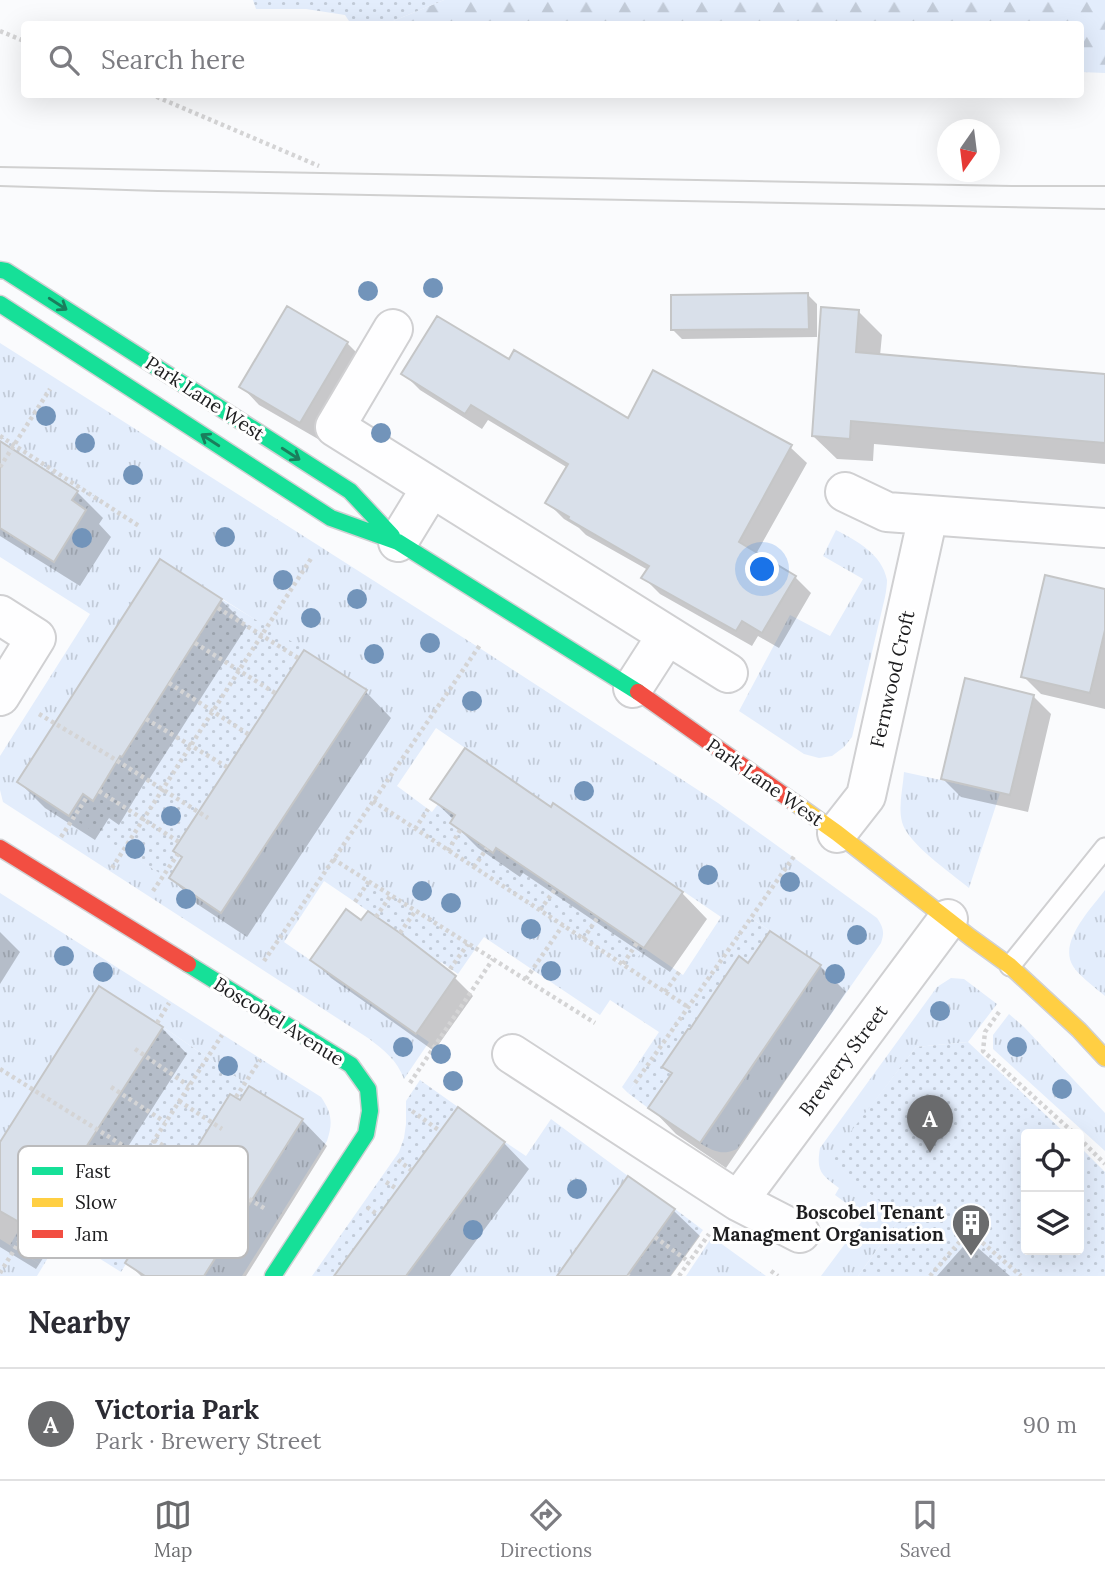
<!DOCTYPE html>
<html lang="en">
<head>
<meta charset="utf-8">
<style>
	:root { --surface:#fff; --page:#f2f2f3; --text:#2b2b33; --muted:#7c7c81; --line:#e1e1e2; --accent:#6a6b6d }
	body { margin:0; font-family:Lora,serif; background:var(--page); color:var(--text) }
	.controls { position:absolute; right:21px; bottom:21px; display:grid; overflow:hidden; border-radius:7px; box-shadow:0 7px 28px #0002 }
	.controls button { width:63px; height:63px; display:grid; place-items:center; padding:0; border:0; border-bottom:2px solid var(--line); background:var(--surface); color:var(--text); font:35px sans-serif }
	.compass { position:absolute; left:937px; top:119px; width:63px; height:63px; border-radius:50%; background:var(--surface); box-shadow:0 7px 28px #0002; rotate:194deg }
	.you { position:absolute; left:763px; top:570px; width:24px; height:24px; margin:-18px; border:5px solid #fff; border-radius:50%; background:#1a73e8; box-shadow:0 0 0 10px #1a73e833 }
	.badge { display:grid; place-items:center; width:46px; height:46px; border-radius:50%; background:var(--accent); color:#fff; font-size:23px; font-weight:700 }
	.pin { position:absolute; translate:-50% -58px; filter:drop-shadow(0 2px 4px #0008) }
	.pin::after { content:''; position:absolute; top:37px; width:24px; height:21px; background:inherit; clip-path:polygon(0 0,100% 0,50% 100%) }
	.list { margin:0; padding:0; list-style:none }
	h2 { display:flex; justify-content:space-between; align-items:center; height:91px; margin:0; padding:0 28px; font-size:30px }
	h2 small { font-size:23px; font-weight:400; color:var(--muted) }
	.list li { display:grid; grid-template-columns:46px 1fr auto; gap:21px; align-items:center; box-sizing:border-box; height:112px; padding:0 28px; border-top:2px solid var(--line) }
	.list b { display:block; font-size:26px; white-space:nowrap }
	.list p { margin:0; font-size:23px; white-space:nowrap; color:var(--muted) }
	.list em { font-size:23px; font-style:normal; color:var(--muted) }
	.icon { flex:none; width:38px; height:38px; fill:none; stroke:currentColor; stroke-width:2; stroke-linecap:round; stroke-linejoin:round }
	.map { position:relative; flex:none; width:1105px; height:1276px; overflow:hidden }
	.search { position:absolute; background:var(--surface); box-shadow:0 7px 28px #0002; left:21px; right:21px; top:21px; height:77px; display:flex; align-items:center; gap:18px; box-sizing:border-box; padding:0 24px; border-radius:7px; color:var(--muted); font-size:26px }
	.sheet { height:203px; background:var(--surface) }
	nav { display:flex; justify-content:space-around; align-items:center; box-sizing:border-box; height:98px; border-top:2px solid var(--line); background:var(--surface); font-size:19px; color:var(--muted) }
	nav a { display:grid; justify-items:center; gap:4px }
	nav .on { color:var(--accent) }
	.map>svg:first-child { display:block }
	.grass { fill:url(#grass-tufts); fill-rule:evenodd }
	.forest { fill:url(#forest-firs) }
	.park { fill:url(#park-dots) }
	.shadow { fill:#0003 }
	.building { fill:#d9e0ea; stroke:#c5c6c7; stroke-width:2 }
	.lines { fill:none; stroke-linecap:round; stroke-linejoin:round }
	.lane-casing { stroke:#d0d0d2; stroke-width:23 }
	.street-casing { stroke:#d0d0d2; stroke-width:42 }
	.fast-casing { stroke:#d0d0d2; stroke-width:19 }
	.slow-casing { stroke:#d0d0d2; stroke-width:19 }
	.jam-casing { stroke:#d0d0d2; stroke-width:19 }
	.path { stroke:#d4d4d5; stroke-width:4.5; stroke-dasharray:3.5 3.5; stroke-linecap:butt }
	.lane { stroke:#fefeff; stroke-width:19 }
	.street { stroke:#fefeff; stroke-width:38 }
	.fast { stroke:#16e098; stroke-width:16 }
	.slow { stroke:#ffcf43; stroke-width:16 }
	.jam { stroke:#f24e42; stroke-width:16 }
	.tram { stroke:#d0d0d0; stroke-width:2 }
	.tree { fill:#7294ba }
	.oneway { stroke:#1a7e5c }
	.labels { text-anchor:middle; stroke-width:6; stroke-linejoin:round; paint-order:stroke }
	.street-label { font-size:19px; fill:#1d1d1f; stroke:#fff }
	.poi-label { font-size:19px; font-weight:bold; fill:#1d1d1f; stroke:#fff; text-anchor:end }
	.key { fill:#fff; stroke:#bbbbbc; stroke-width:2 }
	.key-label { font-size:19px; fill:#1d1d1f }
</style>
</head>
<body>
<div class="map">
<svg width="1105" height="1276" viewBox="0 0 1105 1276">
	<defs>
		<pattern id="grass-tufts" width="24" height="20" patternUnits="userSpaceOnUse" patternTransform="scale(1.75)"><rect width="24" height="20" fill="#e3edfc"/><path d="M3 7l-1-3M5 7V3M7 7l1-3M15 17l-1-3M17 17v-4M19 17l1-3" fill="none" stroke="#c2cbd8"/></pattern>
		<pattern id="forest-firs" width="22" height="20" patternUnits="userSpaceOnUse" patternTransform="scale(1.75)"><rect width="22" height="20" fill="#e3edfc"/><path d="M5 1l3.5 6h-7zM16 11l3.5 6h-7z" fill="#c2cbd8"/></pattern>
		<pattern id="park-dots" width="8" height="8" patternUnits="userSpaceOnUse" patternTransform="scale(1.75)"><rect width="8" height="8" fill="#e3edfc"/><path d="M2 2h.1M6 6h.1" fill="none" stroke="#c2cbd8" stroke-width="1.8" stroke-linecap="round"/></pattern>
	</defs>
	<rect width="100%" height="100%" fill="#fafbfd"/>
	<!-- grass -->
	<path class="grass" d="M0 343 478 647 718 803 877 918C883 927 885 932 881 943L737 1149C722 1156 713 1151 700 1143L821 965 751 918 628 1093 622 1087 659 1032 610 1000 600 1015 484 937 476 948 369 881 355 902 324 881 284 942 429 1042 404 1079C397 1060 384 1050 368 1038L3 802 0 790V756L90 614 0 557V528L54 562 94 497 0 436ZM160 559 367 691 221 912 17 782ZM436 728 551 807 554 803 721 917 683 975 644 948 629 969 416 829 428 809 397 786Z
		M836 530C857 541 882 554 887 580 887 585 886 592 885 597L852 737 844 747 832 756 819 758 804 754 739 711 790 615 830 636 863 579 823 556Z
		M904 772 1000 793 969 888C951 873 907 843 902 822 898 806 903 788 904 772Z
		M1105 890V996C1097 989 1078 975 1073 966 1058 942 1091 909 1105 890Z
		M0 893 321 1097C332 1113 333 1123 327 1141L242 1276H204L302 1119 249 1086 163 1027 99 986 0 1142Z
		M951 978 964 979 997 1004 968 1042 916 1047 830 1160 900 1218 858 1276H821L865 1217 835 1195 839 1188C821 1175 816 1171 820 1148L937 987Z
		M1009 1014 1024 1027 1105 1113V1151L993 1049V1035Z
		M551 1119 628 1176 557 1276H406L505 1142 526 1156Z
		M712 1237 766 1276H686Z
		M0 1239 43 1266 37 1276H0Z"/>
	<!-- forest -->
	<path class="forest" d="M444 0H1105V73L1081 72 1080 24H386Z"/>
	<!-- park -->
	<path class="park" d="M253 0H444L386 24H351L345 15 306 9H256Z
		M0 436 95 497 86 510 72 500 78 491 0 441Z
		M223 600 304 649 291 669 300 676 281 685 269 703 278 710 265 730 256 724 242 743 252 750 242 765 233 759 221 777 230 784 217 803 207 797 202 806 211 813 194 839 184 833 173 850 183 857 169 879 69 816 83 794 92 800 94 777 163 693 175 673 166 667 178 647 188 653 200 635 191 628 200 613 211 620Z
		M438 804 455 815 450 823 493 852 498 845 585 909 644 948 630 969 415 829 428 809 432 812Z
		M369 881 476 948 458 974 441 962 434 971 405 937 355 902Z
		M751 918 770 931 699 1036 688 1029 662 1066 672 1073 648 1108 628 1093Z
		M163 1027 249 1086 240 1100 230 1094 121 1272 62 1235 43 1266 10 1245 22 1224 33 1230Z
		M968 1042 1066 1134H1026V1250H1079V1146L1105 1172V1276H858L900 1218 829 1160 916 1047Z
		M420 1080 458 1107 333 1276H312L399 1152 404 1138 406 1124V1101Z
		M675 1209 703 1230 670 1276H627Z"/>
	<!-- shadow -->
	<path class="shadow" d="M808 295 817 304V337L682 339 673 330Z
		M858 311 882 335 880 356 1105 375V464L874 444 873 461 837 459 813 436Z
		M347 343 365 361 318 439 259 405 242 387Z
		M509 362 628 421 790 447 807 463 756 554 795 577 811 593 779 648 758 636 752 646 660 594 644 578 648 570 586 535 579 528 564 519 548 503 568 468 488 420 482 429 420 390 404 374Z
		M0 443 77 492 103 518 99 524 111 537 80 586 0 536Z
		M161 561 221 600 247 626 148 781 146 780 119 825 109 818 95 840 45 808 19 782Z
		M1105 591V709L1041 694 1023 676Z
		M366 692 391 718 247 937 197 904 171 878 184 859 175 850Z
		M1033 696 1051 714 1028 812 961 797 943 779Z
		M432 799 551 809 682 893 707 919 670 972 523 873 520 877 478 848 452 822 454 820Z
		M362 923 399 934 455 978 473 996 434 1051 331 978 313 960Z
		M0 932 20 952 0 984Z
		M771 933 820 966 846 992 726 1168 676 1134 651 1108 673 1075 664 1067 749 966Z
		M162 1028 187 1054 59 1255 49 1249 36 1269 0 1247V1145Z
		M240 1103 302 1120 327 1146 246 1276H141L128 1263Z
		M504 1143 529 1169 450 1276H335Z
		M674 1211 700 1236 671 1276H559Z
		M969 1240 1010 1276H937Z"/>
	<!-- building -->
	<path class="building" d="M808 293 809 329 671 330V295Z
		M287 306 348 342 300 423 239 387Z
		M821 307 859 310 856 352 1105 374V443L851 421 850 439 812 436Z
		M437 316 509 359 514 350 628 418 653 370 792 445 739 542 796 576 762 633 742 621 736 631 641 578 649 566 568 519 569 517 545 503 568 464 471 405 465 414 401 374Z
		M0 441 78 491 72 500 86 510 54 562 0 528Z
		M160 559 222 599 122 757 120 756 93 801 83 794 69 816 17 782Z
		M1045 575 1105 589V630L1090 693 1021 677Z
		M304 650 367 690 221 913 169 878 182 857 173 851Z
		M965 678 1034 695 1010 795 941 779Z
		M465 748 551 807 553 803 683 892 644 948 496 848 493 853 450 823 455 815 430 799Z
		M346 909 361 920 368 911 400 933 456 976 416 1034 310 960Z
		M770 931 821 965 700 1143 648 1108 672 1073 662 1067 688 1029H690L739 956 748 963Z
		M99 986 163 1027 33 1230 0 1211V1142Z
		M249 1086 303 1119 204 1276H145L125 1263 230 1094 240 1100Z
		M458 1107 505 1142 406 1276H334Z
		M628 1176 675 1209 655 1237 627 1276H557Z"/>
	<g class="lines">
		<!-- lane casing -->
		<g class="lane-casing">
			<path id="lane" d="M1010 966 1105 848"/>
		</g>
		<!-- street casing -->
		<g class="street-casing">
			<path id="street" d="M393 329 335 427 728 673
				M845 492 887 512 1105 528
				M398 542 431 488
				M0 615 36 638 0 696
				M633 688 667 635
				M837 833 866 796 928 516
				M512 1054 738 1201 800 1233
				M738 1201 948 919"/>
		</g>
		<!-- fast casing -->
		<g class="fast-casing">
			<path id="fast" d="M0 270 6 271 350 491 392 536
				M0 304 331 518 398 542 638 692
				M188 964 351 1065 368 1089 370 1111 366 1134 273 1276"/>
		</g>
		<!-- slow casing -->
		<g class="slow-casing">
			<path id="slow" d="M795 803 837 833 970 937 1010 966 1079 1030 1105 1058"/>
		</g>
		<!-- jam casing -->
		<g class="jam-casing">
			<path id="jam" d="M638 692 795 803
				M0 848 188 964"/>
		</g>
		<!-- path -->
		<path class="path" d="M0 31 24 41
			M150 94 319 166
			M0 436 139 526
			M0 467 50 389
			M218 608 298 658
			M195 643 275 693
			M169 683 248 734
			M39 714 108 755 208 818
			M146 719 227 767
			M99 791 179 842
			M373 801 688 1007
			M415 829 428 809
			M61 837 87 797
			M448 851 460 830
			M333 859 595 1023
			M474 867 487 848
			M112 868 312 557
			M153 891 178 854
			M355 902 369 881
			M540 910 556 888
			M376 917 391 895
			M400 933 416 910
			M583 939 598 917
			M264 961 480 645
			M623 964 637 943
			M450 969 468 944
			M526 979 563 925
			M665 992 679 972
			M999 1012 985 1032 983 1051 1075 1134
			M157 1023 169 1003
			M135 1049 189 1086
			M0 1069 143 1158
			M410 1083 493 959
			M635 1083 795 855
			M111 1087 165 1122
			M236 1097 260 1060
			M179 1101 222 1129
			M412 1111 440 1131
			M1079 1138 1105 1164
			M154 1140 267 1210
			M65 1159 119 1195
			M398 1160 411 1170
			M131 1177 176 1204
			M386 1182 397 1189
			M39 1199 94 1234
			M367 1207 378 1215
			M107 1213 152 1243
			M655 1237 689 1262
			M84 1249 222 1035
			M771 1271 778 1276
			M0 1273 28 1227
			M628 1275 629 1276
			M679 1276 709 1234
			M930 1276 969 1231 1021 1276"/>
		<!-- lane -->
		<use href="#lane" class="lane"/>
		<!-- street -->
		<use href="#street" class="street"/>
		<!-- fast -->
		<use href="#fast" class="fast"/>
		<!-- slow -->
		<use href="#slow" class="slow"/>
		<!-- jam -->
		<use href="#jam" class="jam"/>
		<!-- tram -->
		<path class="tram" d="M0 167 1012 186H1105
			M0 186 158 191 1105 209"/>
	</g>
	<!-- trees -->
	<g class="tree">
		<circle cx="433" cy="288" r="10"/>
		<circle cx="368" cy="291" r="10"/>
		<circle cx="46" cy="416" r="10"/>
		<circle cx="381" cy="433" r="10"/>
		<circle cx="85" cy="443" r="10"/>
		<circle cx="133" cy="475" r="10"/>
		<circle cx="225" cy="537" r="10"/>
		<circle cx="82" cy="538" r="10"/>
		<circle cx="283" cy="580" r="10"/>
		<circle cx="357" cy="599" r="10"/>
		<circle cx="311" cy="618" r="10"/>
		<circle cx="430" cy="643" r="10"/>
		<circle cx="374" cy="654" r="10"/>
		<circle cx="472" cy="701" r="10"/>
		<circle cx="584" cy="791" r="10"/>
		<circle cx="171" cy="816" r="10"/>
		<circle cx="135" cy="849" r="10"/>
		<circle cx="708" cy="875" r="10"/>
		<circle cx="790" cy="882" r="10"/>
		<circle cx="422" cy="891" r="10"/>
		<circle cx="186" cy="899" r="10"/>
		<circle cx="451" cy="903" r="10"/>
		<circle cx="531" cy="929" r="10"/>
		<circle cx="857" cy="935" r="10"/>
		<circle cx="64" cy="956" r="10"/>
		<circle cx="551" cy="971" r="10"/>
		<circle cx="103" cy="972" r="10"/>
		<circle cx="835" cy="974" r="10"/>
		<circle cx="940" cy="1011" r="10"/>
		<circle cx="403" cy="1047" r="10"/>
		<circle cx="1017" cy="1047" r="10"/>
		<circle cx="441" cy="1054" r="10"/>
		<circle cx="228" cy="1066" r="10"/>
		<circle cx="453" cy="1081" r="10"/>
		<circle cx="1062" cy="1089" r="10"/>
		<circle cx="577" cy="1189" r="10"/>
		<circle cx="473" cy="1230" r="10"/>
	</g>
	<!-- one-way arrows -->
	<defs><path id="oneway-shaft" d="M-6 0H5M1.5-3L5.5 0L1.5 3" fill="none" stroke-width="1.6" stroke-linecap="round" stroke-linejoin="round" transform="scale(1.75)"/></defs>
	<g class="oneway">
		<use href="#oneway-shaft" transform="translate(58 304) rotate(33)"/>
		<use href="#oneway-shaft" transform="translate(210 440) rotate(-147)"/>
		<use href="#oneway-shaft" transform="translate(291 454) rotate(33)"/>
	</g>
	<!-- icons -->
	<defs>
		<g id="building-pin" transform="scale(2.0125)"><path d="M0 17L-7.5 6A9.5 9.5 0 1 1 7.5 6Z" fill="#6a6b6d" stroke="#fff"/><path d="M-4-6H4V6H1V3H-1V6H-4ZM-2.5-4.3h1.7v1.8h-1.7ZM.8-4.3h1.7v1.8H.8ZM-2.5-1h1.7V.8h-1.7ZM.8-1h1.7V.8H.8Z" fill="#fff"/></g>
	</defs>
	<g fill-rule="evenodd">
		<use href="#building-pin" x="971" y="1223"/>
	</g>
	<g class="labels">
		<!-- street labels -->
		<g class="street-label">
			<text transform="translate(205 398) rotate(33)" y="7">Park Lane West</text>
			<text transform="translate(892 679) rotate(-77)" y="7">Fernwood Croft</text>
			<text transform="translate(765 782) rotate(35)" y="7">Park Lane West</text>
			<text transform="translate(279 1021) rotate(32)" y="7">Boscobel Avenue</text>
			<text transform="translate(843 1060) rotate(-53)" y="7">Brewery Street</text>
		</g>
		<!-- poi labels -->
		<g class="poi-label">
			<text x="944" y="1219">Boscobel Tenant<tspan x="944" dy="22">Managment Organisation</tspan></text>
		</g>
	</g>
	<!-- legend -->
	<rect x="18" y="1146" width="230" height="112" rx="10" class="key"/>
	<rect x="32" y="1167" width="31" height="8" fill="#16e098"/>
	<rect x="32" y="1198" width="31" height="9" fill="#ffcf43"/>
	<rect x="32" y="1230" width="31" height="8" fill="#f24e42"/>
	<g class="key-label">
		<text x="75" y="1178">Fast</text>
		<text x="75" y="1209">Slow</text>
		<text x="75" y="1241">Jam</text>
	</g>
</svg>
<div class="controls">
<button><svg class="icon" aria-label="locate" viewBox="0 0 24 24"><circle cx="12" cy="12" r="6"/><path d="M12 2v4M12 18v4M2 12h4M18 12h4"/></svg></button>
<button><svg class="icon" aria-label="layers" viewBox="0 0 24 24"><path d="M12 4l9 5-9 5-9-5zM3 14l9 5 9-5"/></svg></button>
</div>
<svg class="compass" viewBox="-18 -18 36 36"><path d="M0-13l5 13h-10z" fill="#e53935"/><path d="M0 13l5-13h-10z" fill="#7c7c81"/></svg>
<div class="you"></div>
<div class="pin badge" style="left:930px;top:1153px">A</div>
<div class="search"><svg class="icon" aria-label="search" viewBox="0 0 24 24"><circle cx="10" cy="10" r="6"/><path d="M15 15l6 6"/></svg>Search here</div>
</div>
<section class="sheet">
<h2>Nearby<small></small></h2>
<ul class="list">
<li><span class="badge">A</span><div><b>Victoria Park</b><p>Park · Brewery Street</p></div><em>90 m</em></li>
</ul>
</section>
<nav>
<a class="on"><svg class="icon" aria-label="map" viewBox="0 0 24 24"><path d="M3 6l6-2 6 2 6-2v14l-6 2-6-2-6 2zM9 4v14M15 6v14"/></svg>Map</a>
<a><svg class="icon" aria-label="directions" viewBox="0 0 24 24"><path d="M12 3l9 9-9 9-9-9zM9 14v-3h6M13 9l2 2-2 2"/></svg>Directions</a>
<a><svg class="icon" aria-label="saved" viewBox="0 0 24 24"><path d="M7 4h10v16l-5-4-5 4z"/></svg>Saved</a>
</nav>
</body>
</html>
